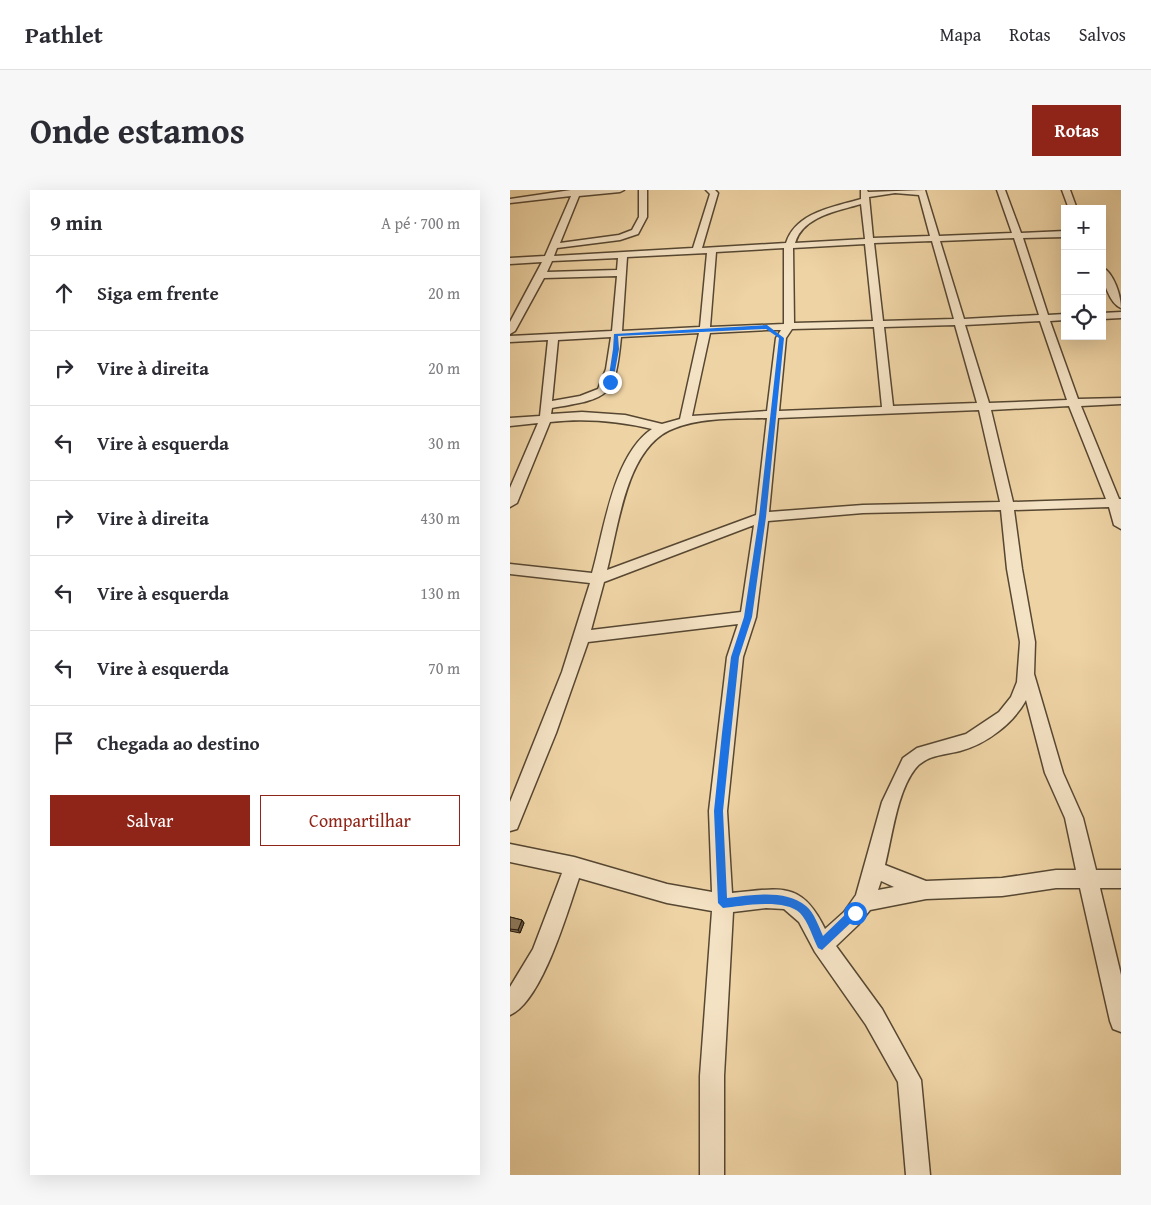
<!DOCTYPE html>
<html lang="pt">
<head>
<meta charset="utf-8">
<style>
	:root { --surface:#fff; --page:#f7f7f7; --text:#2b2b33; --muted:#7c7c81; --line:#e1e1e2; --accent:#8f2418 }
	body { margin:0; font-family:"Gentium Book Plus",serif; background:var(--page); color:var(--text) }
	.controls { position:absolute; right:15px; top:15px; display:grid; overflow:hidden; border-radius:0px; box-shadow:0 5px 20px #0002 }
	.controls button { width:45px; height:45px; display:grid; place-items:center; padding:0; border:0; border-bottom:1px solid var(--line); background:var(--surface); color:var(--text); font:25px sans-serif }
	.stop { position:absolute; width:15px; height:15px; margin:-11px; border:4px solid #1a73e8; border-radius:50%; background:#fff }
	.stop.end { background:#1a73e8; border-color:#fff; box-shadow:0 1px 5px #0008 }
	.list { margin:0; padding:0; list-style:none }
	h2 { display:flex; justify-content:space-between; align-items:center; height:65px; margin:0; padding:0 20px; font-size:21px }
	h2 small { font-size:16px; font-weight:400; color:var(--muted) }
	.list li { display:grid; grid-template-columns:32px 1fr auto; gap:15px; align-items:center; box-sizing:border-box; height:75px; padding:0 20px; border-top:1px solid var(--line) }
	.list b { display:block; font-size:19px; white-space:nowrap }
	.list em { font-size:16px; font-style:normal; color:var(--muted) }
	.actions { display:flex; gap:10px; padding:15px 20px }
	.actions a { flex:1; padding:11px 0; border:1px solid var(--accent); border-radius:0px; text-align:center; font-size:18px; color:var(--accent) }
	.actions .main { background:var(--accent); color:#fff }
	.icon { flex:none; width:28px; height:28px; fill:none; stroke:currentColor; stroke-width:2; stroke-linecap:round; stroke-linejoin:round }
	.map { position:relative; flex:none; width:611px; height:985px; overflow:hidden; border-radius:0px }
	header { display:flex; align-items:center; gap:30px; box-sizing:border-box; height:70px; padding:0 25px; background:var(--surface); border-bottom:1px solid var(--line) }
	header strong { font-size:24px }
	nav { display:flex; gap:28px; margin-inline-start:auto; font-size:18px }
	.intro { display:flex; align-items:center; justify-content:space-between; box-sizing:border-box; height:120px; padding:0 30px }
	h1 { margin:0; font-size:35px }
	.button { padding:12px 22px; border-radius:0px; background:var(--accent); color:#fff; font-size:18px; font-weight:700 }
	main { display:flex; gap:30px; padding:0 30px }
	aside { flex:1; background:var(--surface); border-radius:0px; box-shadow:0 5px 20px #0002 }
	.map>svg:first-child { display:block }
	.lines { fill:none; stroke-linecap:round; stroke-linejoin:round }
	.street-casing { stroke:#564732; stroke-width:3 }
	.street { fill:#f4e2c4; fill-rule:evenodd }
	.wall { fill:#79684e; stroke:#23180c }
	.shaded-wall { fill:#635540; stroke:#23180c }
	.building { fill:#8d795b; stroke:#23180c }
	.route { fill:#1a73e8 }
</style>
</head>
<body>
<header>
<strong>Pathlet</strong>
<nav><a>Mapa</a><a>Rotas</a><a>Salvos</a></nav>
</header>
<div class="intro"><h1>Onde estamos</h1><a class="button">Rotas</a></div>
<main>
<aside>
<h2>9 min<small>A pé · 700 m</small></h2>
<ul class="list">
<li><svg class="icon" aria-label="ahead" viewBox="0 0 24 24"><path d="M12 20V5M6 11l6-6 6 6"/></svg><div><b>Siga em frente</b></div><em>20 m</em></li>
<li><svg class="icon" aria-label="right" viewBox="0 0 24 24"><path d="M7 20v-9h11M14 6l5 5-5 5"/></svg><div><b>Vire à direita</b></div><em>20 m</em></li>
<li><svg class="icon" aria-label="left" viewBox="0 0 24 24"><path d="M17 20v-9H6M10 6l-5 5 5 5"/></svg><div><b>Vire à esquerda</b></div><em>30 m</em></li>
<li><svg class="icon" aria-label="right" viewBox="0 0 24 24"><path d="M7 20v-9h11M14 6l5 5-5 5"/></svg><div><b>Vire à direita</b></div><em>430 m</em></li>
<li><svg class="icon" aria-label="left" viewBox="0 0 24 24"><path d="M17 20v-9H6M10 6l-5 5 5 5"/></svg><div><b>Vire à esquerda</b></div><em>130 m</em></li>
<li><svg class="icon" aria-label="left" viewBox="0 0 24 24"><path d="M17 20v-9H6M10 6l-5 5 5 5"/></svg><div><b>Vire à esquerda</b></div><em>70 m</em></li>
<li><svg class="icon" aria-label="arrive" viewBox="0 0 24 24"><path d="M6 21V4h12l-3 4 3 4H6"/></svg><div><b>Chegada ao destino</b></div></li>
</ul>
<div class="actions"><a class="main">Salvar</a><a>Compartilhar</a></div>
</aside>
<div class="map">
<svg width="611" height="985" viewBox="0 0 611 985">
	<rect width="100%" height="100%" fill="#eed3a4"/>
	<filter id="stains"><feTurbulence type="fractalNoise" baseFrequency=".004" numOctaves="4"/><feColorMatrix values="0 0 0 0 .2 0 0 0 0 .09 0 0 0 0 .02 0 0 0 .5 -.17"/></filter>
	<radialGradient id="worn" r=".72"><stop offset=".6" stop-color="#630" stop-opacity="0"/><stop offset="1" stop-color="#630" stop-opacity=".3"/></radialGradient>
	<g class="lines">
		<!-- street casing -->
		<g class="street-casing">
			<path id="street" d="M61 0H114L110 2 69 6 50 53 109 45 122 40 129 27V0H137V27L128 44 110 50 47 58 44 66 183 58 200 4 196 0H205L208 3 192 58 276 53C286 22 324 17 351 9V0H357L358 2 415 0 429 46 502 43 487 0H495L511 43 555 41V47L513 48 538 125 555 124V130L540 131 568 209 611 208V214L571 216 609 309H611V339L604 335 599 317 504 320 512 379 525 452 524 484 553 583 573 628 586 680H611V698H590L611 785V842L603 839 600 831 570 698H546L492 706 416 709 360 720 348 735 326 756 372 819 411 890 420 985H396L388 892 356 835 305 762 289 732 274 719 256 718 223 722 214 886V985H190V886L202 721 157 713 69 688C58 720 32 812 0 825V797L23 759 52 683 0 672V654L64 667 157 694 202 702 199 621 217 467 228 434 78 452 46 543 7 639 0 641V612L52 482 80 393 0 384V374L82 383C94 341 103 265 142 239 108 231 75 228 40 232L7 313 0 317V298L28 233 0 236V228L30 226 38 150 0 152V146L102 141 107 86 34 88 5 141 0 144V132L32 72 0 74V68L35 66 61 6 0 13V9ZM385 3 409 5 420 46 363 48 359 7ZM351 14 355 49 285 53C293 26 328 21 351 14ZM504 48 529 125 454 129 430 51ZM422 51 444 129 373 131 364 53ZM355 54 363 131 284 133 283 58ZM274 58V134L200 137 206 62ZM197 63 190 137 112 141 117 67ZM108 68 107 80 37 82 42 71ZM530 131 557 210 479 213 455 135ZM445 135 467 213 383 216 374 137ZM364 137 372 217 269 221 276 148 282 139ZM257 140H271L266 148 257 221 182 226 200 143ZM189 143 170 229 152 234 115 225 72 222 41 224 42 218C100 208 105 208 111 147ZM101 147 96 179 88 199 70 206 42 211 48 150ZM559 216 596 309 503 312 481 220ZM469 220 490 312 353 315 259 322 268 228ZM257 228 246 325 97 380C109 335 116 255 165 238 194 227 227 229 257 228ZM491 320 497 379 510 452 507 492 501 507 489 522 456 544 407 558 393 568 372 612 346 705 334 722 315 739C291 689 269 699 222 703L217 621 233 467 246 427 258 331 353 323ZM244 335 231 422 81 440 94 392ZM516 510 535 583 555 628 566 680H546L492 688 416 691 375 675C382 647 387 602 405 579 416 565 434 565 450 561 476 554 503 534 516 510ZM371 691 384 697 368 700Z
				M552 0H560L567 19H559Z
				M592 77C604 83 611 106 611 118 599 113 592 89 592 77Z
				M611 122V128L592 129V123Z"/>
		</g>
		<!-- street -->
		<use href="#street" class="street"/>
	</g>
	<!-- wall -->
	<path class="wall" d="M0 727 12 730 14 733 10 743 0 741Z"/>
	<!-- shaded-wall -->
	<path class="shaded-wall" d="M12 730 14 733 10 743 8 740Z"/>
	<!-- building -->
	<path class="building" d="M0 727 12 730 8 740 0 739Z"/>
	<!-- route -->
	<path class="route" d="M257 135 274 148 256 327 242 427 229 467 221 543 213 621 217 708C242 705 276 699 296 716 304 722 309 737 313 746L341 719H348V726L312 760 308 758C303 748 298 731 290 723 274 708 233 716 213 718L208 713 204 621 212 543 221 467 234 427 249 327 269 148 256 139 108 146 109 159 103 192H98L103 159 104 144Z"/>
	<rect width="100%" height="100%" filter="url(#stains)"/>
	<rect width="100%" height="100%" fill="url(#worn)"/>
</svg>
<div class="controls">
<button>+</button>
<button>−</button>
<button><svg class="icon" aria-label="locate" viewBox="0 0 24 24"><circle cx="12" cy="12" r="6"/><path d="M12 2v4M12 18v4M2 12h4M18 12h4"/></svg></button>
</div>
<div class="stop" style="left:345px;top:723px"></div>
<div class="stop end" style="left:100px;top:192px"></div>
</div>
</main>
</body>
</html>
